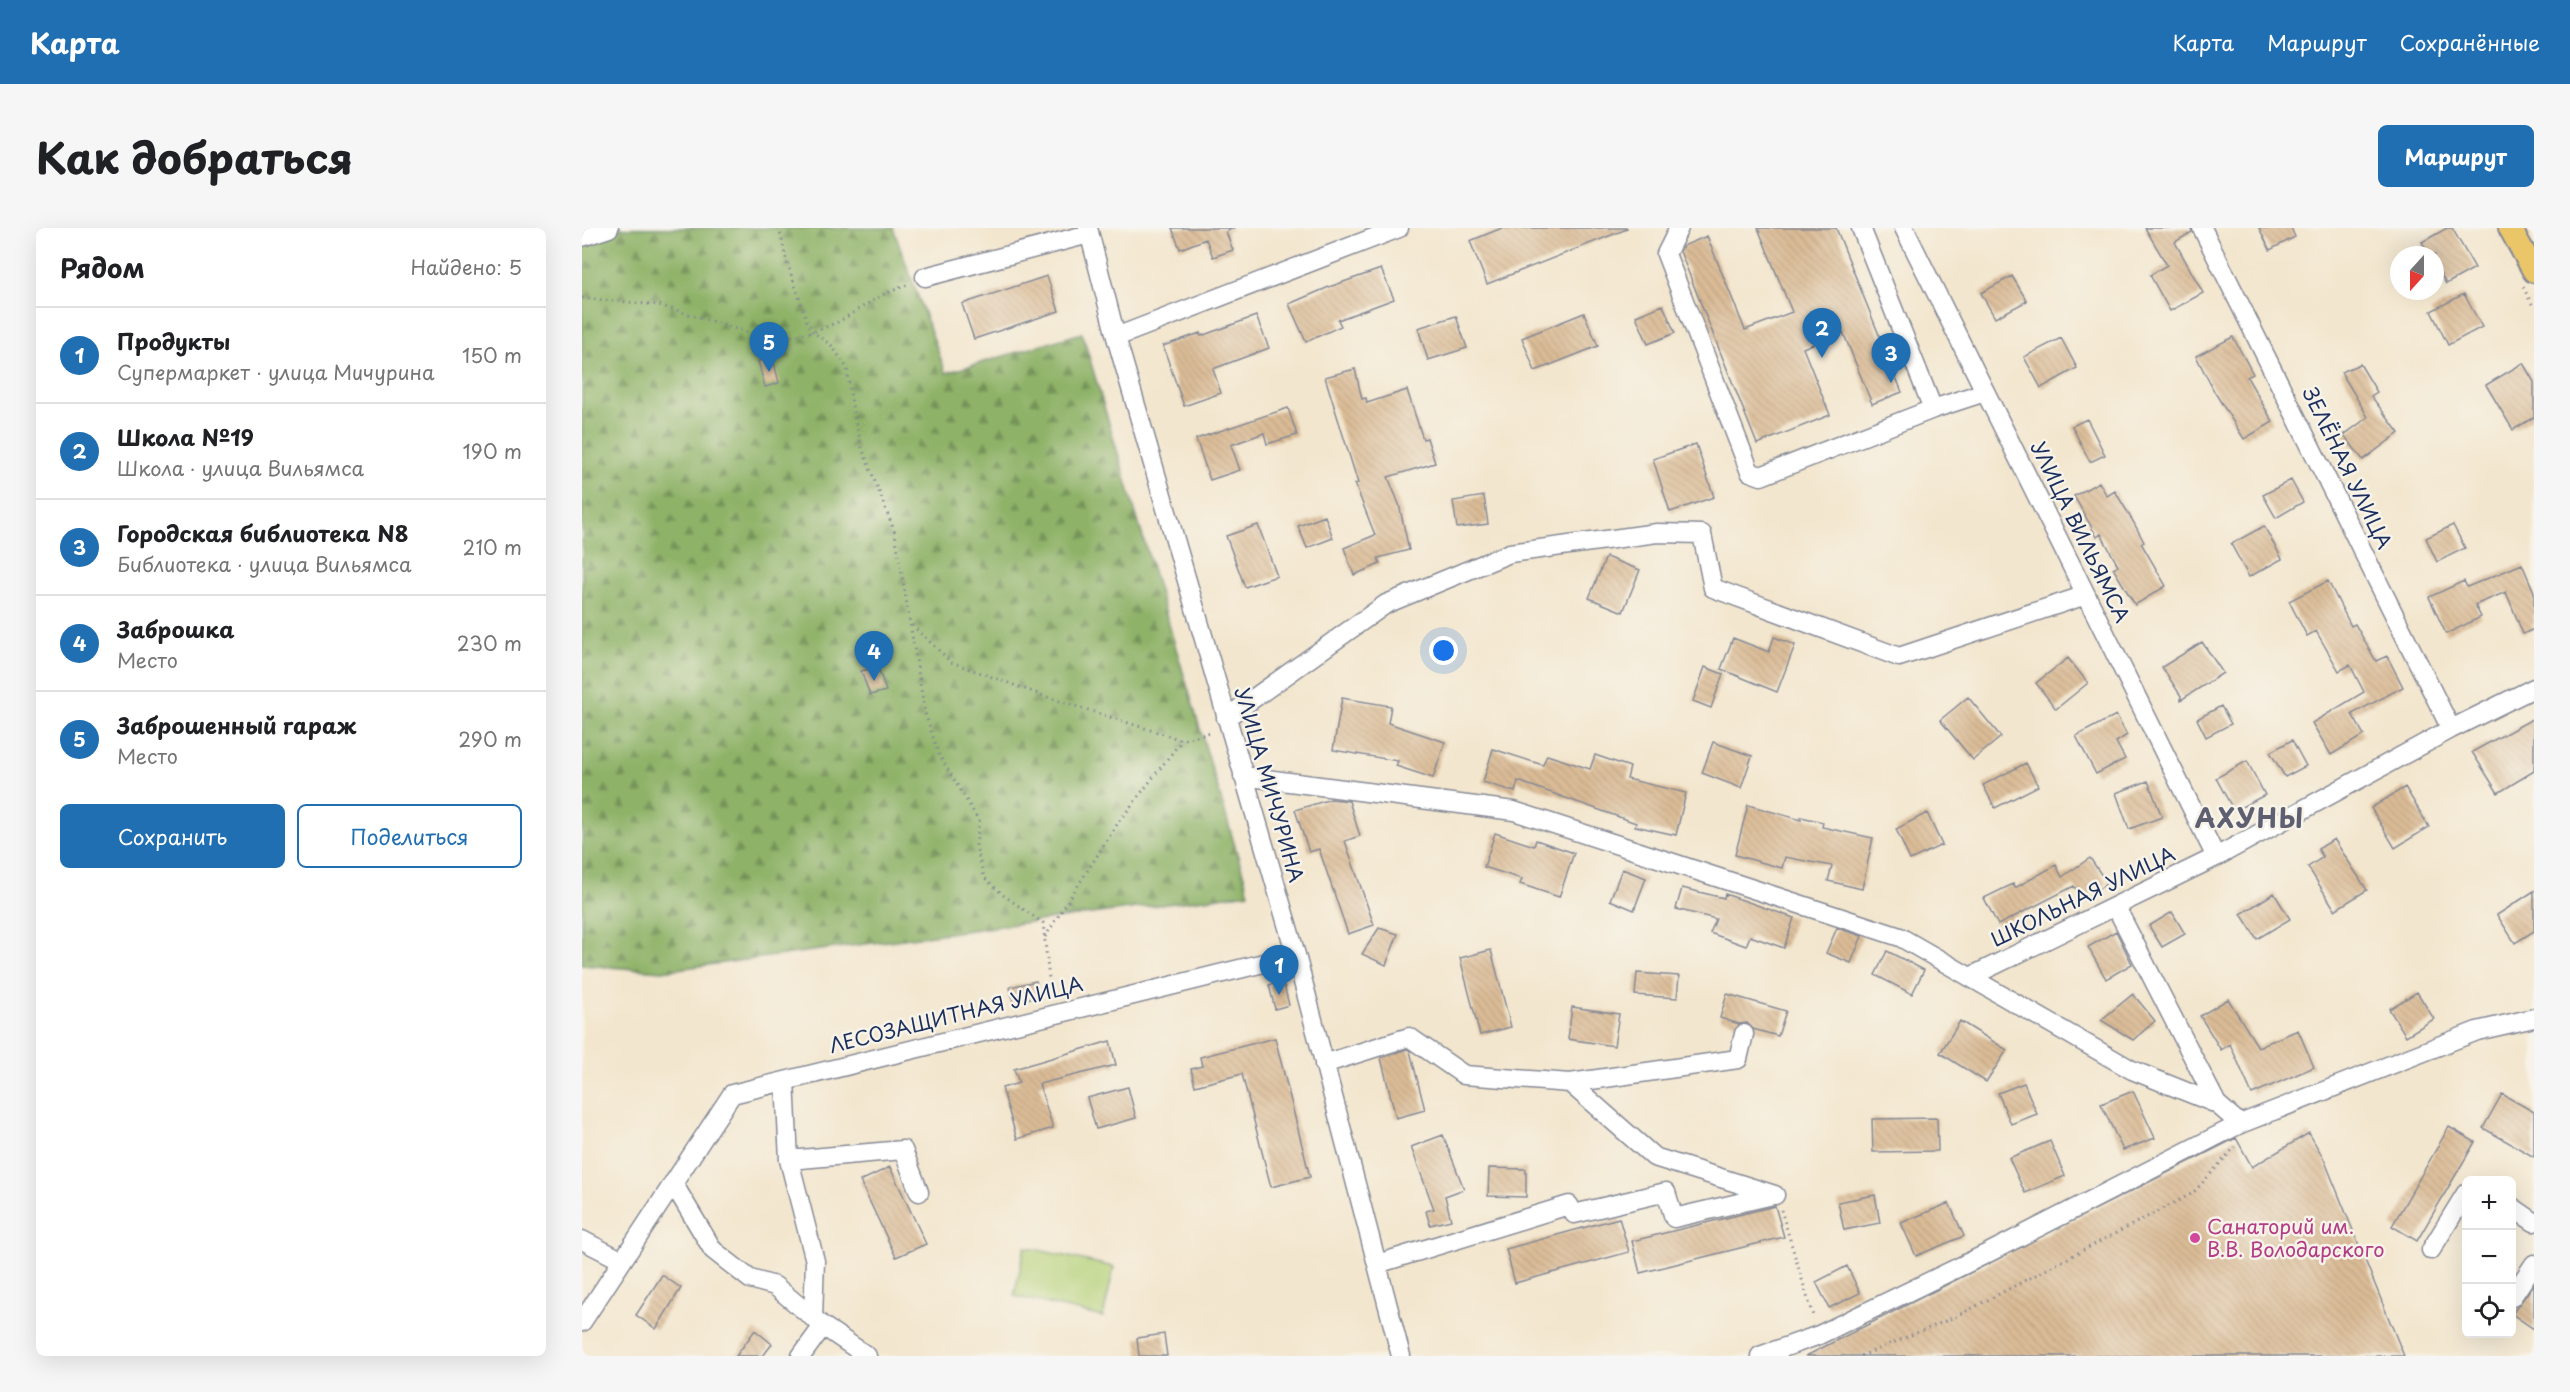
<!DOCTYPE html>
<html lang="ru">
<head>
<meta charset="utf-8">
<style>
	:root { --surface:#fff; --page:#f6f6f6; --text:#202124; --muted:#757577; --line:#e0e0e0; --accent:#1f6fb2 }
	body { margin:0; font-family:"Playpen Sans",sans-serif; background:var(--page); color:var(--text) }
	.controls { position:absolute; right:18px; bottom:18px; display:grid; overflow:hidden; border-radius:9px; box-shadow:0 6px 24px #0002 }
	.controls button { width:54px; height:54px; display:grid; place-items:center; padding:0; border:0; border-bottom:2px solid var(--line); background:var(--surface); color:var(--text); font:30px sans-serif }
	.compass { position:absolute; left:1808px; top:18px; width:54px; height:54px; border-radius:50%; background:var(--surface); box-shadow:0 6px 24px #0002; rotate:201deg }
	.you { position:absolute; left:862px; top:423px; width:21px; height:21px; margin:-15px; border:4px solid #fff; border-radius:50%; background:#1a73e8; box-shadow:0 0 0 9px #1a73e833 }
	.badge { display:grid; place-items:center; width:39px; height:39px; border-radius:50%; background:var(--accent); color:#fff; font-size:20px; font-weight:700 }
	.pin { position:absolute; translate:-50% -50px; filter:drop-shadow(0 2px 3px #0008) }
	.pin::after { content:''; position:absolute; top:32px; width:21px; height:18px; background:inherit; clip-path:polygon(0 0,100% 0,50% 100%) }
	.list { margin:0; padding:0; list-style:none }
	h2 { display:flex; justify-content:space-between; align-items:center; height:78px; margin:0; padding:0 24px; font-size:26px }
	h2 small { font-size:20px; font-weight:400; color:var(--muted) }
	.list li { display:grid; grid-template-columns:39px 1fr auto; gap:18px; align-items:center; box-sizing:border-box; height:96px; padding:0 24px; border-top:2px solid var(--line) }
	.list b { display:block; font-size:22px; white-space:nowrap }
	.list p { margin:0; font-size:20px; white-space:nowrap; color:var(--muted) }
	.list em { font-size:20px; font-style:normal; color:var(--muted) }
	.actions { display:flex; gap:12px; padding:18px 24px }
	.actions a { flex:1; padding:14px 0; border:2px solid var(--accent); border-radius:9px; text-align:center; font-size:21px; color:var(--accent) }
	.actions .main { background:var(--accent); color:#fff }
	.icon { flex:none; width:33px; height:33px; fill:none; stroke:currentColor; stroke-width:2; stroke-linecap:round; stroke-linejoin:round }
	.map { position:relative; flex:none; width:1952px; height:1128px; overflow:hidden; border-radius:9px }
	header { display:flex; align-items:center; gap:36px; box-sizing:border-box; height:84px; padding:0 30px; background:var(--accent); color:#fff }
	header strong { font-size:28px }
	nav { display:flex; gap:33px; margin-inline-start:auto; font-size:21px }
	.intro { display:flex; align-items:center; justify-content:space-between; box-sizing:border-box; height:144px; padding:0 36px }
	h1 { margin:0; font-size:42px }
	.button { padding:15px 27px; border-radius:9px; background:var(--accent); color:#fff; font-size:21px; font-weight:700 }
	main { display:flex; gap:36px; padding:0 36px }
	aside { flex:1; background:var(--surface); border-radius:9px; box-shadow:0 6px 24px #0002 }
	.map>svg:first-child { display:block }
	.forest { fill:url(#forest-firs); stroke:#547062; stroke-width:1.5 }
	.pitch { fill:#b3d076; stroke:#67806a; stroke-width:1.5 }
	.building { fill:url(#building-back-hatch) }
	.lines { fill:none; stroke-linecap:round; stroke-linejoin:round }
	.minor-casing { stroke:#878a96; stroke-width:21 }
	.major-casing { stroke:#878a96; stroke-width:26 }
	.path { stroke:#878a96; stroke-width:3; stroke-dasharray:1.5 4.5; stroke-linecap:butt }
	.minor { stroke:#fff; stroke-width:18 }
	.major { stroke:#ebc669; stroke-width:22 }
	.hotel-dot { fill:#d1479c; stroke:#f7f3e8; stroke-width:2 }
	.labels { text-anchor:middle; stroke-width:5; stroke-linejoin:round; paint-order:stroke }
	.street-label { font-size:20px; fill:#1b2f5e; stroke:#f7f3e8 }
	.hotel-label { font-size:20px; fill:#b23c85; stroke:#f7f3e8; text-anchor:start }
	.district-label { font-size:26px; font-weight:bold; letter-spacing:1.5px; fill:#5e6072; stroke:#f7f3e8 }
</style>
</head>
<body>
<header>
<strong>Карта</strong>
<nav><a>Карта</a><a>Маршрут</a><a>Сохранённые</a></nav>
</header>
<div class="intro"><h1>Как добраться</h1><a class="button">Маршрут</a></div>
<main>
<aside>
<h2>Рядом<small>Найдено: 5</small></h2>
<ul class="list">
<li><span class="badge">1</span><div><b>Продукты</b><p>Супермаркет · улица Мичурина</p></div><em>150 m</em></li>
<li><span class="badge">2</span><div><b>Школа №19</b><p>Школа · улица Вильямса</p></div><em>190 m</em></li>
<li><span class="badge">3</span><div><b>Городская библиотека N8</b><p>Библиотека · улица Вильямса</p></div><em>210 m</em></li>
<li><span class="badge">4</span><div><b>Заброшка</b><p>Место</p></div><em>230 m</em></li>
<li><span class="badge">5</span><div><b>Заброшенный гараж</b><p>Место</p></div><em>290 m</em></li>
</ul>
<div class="actions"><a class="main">Сохранить</a><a>Поделиться</a></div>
</aside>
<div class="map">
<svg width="1952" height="1128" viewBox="0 0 1952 1128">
	<defs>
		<pattern id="forest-firs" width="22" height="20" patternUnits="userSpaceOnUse" patternTransform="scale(1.5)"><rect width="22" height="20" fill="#8eb267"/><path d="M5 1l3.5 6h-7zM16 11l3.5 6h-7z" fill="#739158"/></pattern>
		<pattern id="building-back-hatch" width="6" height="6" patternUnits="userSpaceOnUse" patternTransform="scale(1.5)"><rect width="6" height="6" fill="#dbbc96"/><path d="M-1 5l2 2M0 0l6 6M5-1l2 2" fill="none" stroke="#bba284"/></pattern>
	</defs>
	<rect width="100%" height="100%" fill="#f7f3e8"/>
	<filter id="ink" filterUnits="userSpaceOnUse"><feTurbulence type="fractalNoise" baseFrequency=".0167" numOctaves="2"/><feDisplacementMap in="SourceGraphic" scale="12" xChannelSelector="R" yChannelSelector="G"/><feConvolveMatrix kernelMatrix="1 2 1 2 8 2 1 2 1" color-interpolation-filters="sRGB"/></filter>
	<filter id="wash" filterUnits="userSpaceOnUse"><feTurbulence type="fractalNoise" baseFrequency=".008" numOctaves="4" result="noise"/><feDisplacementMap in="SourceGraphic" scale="24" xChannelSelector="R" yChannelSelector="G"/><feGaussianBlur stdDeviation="1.35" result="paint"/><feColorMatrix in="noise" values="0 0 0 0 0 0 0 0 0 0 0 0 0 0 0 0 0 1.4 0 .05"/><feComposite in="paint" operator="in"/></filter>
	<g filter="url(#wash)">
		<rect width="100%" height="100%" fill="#f3e6ce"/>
		<!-- forest -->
		<path class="forest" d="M0 0H311L364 145 500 105 667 665 80 743 0 737Z"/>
		<!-- pitch -->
		<path class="pitch" d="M443 1019 532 1039 521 1089 432 1068Z"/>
		<g id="blocks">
			<!-- building -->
			<path class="building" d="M590 0H651L644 4 651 22 631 29 624 11 598 21Z
				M920 0H1045V1L905 56 888 13Z
				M1176 0H1254L1320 164 1290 176 1261 104 1221 120 1248 187 1175 216 1098 23 1101 18 1125 8 1163 102 1210 84Z
				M1563 0H1609L1610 4 1593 14 1621 65 1588 83 1568 47 1585 37Z
				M1677 0H1709L1713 9 1688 22Z
				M1865 0H1870L1893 40 1864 56 1853 37V27H1847L1840 14Z
				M799 41 812 71 756 92 759 98 724 114 707 76 747 59Z
				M465 48 477 83 392 111 380 76Z
				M1430 48 1445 73 1413 90 1399 65Z
				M1882 66 1900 99 1866 117 1849 83Z
				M1081 77 1093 105 1066 116 1054 88Z
				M1002 85 1016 118 953 143 940 110Z
				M674 88 687 120 631 141 639 165 602 178 581 118 618 105 619 108Z
				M874 88 885 120 846 132 836 100Z
				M1651 109 1671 146 1665 149 1691 194 1662 211 1633 165 1614 128Z
				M1479 110 1495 140 1459 160 1442 129Z
				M191 130 197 155 183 159 176 133Z
				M1941 135 1952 154V189L1931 202 1904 157Z
				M1778 136 1795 164 1789 168 1817 205 1781 232 1762 207 1786 189 1759 144Z
				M773 141 780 171 784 170 785 175 825 162 841 211 845 210 853 235 806 249 817 276 827 322 796 330 798 336 772 347 762 320 793 307 773 256 776 255 743 149Z
				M706 180 715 207 685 216 682 205 649 217 658 242 628 252 614 211Z
				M1505 191 1523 227 1508 234 1490 198Z
				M1114 216 1132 269 1088 284 1071 231Z
				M1709 252 1721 274 1694 290 1681 267Z
				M1517 254 1525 268 1533 263 1552 295 1562 314 1559 315 1584 358 1553 377 1531 340 1536 338 1519 306 1515 309 1492 268Z
				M902 268 906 296 875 300 871 273Z
				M743 288 751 310 725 320 716 298Z
				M676 297 695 348 663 359 644 308Z
				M1871 297 1883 320 1855 334 1844 310Z
				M1682 298 1700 331 1667 349 1649 316Z
				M1024 329 1058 342 1041 384 1007 370Z
				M1940 336 1952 364V401L1941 406 1924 364 1893 377 1899 389 1864 406 1847 369 1882 353 1885 359Z
				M1746 353 1769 398 1773 396 1794 433 1805 428 1821 459 1770 486 1782 507 1749 527 1730 495 1782 464 1768 437 1757 443 1734 403 1725 408 1707 373Z
				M1192 409 1213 417 1195 464 1139 441 1151 410 1187 424Z
				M1620 414 1641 445 1599 472V468L1580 439Z
				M1486 430 1506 455 1474 481 1454 455Z
				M296 439 304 463 288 467 279 443Z
				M1123 439 1141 446 1129 480 1111 473Z
				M1386 469 1419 509 1391 532 1358 492Z
				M760 470 809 478 806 495 863 514 851 550 814 538 816 533 751 522Z
				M1639 478 1649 496 1624 509 1615 491Z
				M1534 487 1545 507 1534 514 1543 531 1514 546 1494 508Z
				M1952 490V543L1916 565 1890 524Z
				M1710 512 1724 538 1703 549 1688 524Z
				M1131 514 1170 528 1159 560 1120 545Z
				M911 521 961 537 965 527 1008 541 1013 527 1048 539 1045 551 1104 565 1094 607 1053 598 1054 595 936 553 933 564 901 554Z
				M1665 533 1683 567 1652 583 1634 550Z
				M1444 535 1456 558 1413 580 1401 557Z
				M1566 553 1580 589 1547 601 1534 565Z
				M1823 559 1847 599 1813 620 1789 580Z
				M749 571 767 573 778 608 763 613 792 697 766 706 737 621 727 624 713 582Z
				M1166 577 1219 592V589L1241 594 1240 599 1291 610 1280 661 1246 653 1250 638 1203 629 1200 640 1153 627Z
				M1345 585 1360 617 1328 632 1314 601Z
				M913 605 952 618 954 612 992 625 977 669 938 656 940 651 902 639Z
				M1752 611 1785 662 1753 682 1726 639 1741 629 1736 621Z
				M1508 630 1525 655 1501 672 1492 658 1416 697 1402 670 1431 656 1433 660 1474 637 1480 649Z
				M1040 641 1064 650 1052 682 1028 672Z
				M1100 660 1142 670 1143 666 1212 690 1202 720 1168 708 1164 718 1128 705 1134 691 1094 681Z
				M1952 663V703L1933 715 1915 687Z
				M1692 665 1708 691 1675 711 1659 686Z
				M1590 684 1603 706 1580 719 1567 698Z
				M797 700 816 706 804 737 780 726Z
				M1255 700 1280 708 1269 735 1244 725Z
				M1534 703 1550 736 1524 751 1506 719Z
				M909 722 929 799 898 807 878 730Z
				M1305 723 1342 742 1330 766 1293 747Z
				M1055 745 1097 748 1095 770 1053 767Z
				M454 753 457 768 431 774 428 759Z
				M701 753 707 777 693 781 687 757Z
				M1835 764 1852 791 1824 808 1807 781Z
				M1145 766 1204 783 1196 808 1171 801 1165 795 1157 796 1138 790Z
				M1551 766 1573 793 1551 812 1519 792Z
				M1646 771 1676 819 1716 802 1732 839 1670 866 1648 816 1639 822 1618 788Z
				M990 779 1037 786 1032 818 986 811Z
				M1378 793 1425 822 1404 854 1358 825Z
				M693 810 728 949 689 959 660 846 613 858 609 841 620 838 618 829Z
				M528 813 534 837 457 856 471 900 435 911 420 860 437 855 432 841Z
				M825 821 828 823 843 882 814 890 799 830Z
				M1442 855 1455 886 1429 896 1416 865Z
				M546 859 554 890 514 901 505 870Z
				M1551 863 1573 910 1541 922 1519 876Z
				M1920 866 1952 884V929L1901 900Z
				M1355 890 1356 923 1291 924 1290 891Z
				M1867 899 1893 914 1835 1013 1810 998Z
				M1727 905 1742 931 1822 1128H1224L1654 910 1670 939Z
				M861 907 882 961 863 968 869 992 848 997 844 983 852 981 829 919Z
				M1468 913 1483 948 1443 965 1427 930Z
				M308 939 344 1016 314 1029 278 953Z
				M907 940 944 941V969L906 968Z
				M1293 967 1298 995 1262 1002 1256 974Z
				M1367 975 1382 1008 1334 1028 1319 995Z
				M1193 978 1202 1009 1058 1045 1050 1013Z
				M1037 990 1047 1024 933 1055 924 1021Z
				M1265 1038 1278 1065 1247 1080 1234 1054Z
				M80 1047 99 1060 74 1101 54 1087Z
				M1952 1056V1101L1930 1086Z
				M173 1102 190 1116 181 1128H154Z
				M582 1106 585 1128H557L555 1110Z"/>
		</g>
	</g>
	<g filter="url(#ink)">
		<use href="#blocks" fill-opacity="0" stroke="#878a96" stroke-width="1.5"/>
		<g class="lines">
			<!-- minor casing -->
			<g class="minor-casing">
				<path id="minor" d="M506 0 534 109 714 727 819 1128
					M1097 0 1084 26 1168 244 1179 248 1351 181
					M1279 0 1351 181 1403 164
					M1322 0 1634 629
					M1620 0 1869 501
					M0 9 27 0
					M343 49 507 6
					M534 109 817 0
					M644 490 804 376 928 325 1075 305 1120 306 1131 360 1317 429 1504 367
					M661 548 932 583 1318 709 1550 842 1635 876 1658 896
					M1534 679 1635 876
					M1388 749 1634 629 1869 501 1952 460
					M742 836 827 809 882 847 988 855 1072 929 1193 967
					M203 853 207 932 233 1033 231 1090
					M988 855 1156 831 1162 806
					M207 932 321 922 337 964
					M91 955 131 1022 168 1051 193 1058 241 1098 219 1128
					M1930 979 1952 994
					M0 1012 39 1032
					M1849 1022 1884 965
					M795 1036 987 977 992 986 1084 964 1092 990 1191 967
					M1930 1069 1952 1036
					M0 1094 150 866 714 727
					M241 1098 285 1128
					M1178 1128 1237 1107 1406 1025 1658 896 1895 803 1952 790"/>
			</g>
			<!-- major casing -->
			<g class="major-casing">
				<path id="major" d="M1928 0 1952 43"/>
			</g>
			<!-- path -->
			<path class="path" d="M197 0 205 34 225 93 231 104 250 118 265 140 270 177 280 220 313 305 343 485 357 527 397 593 394 618 402 649 421 667 461 695 469 770
				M1941 59 1952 80
				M0 70 77 77 164 104 182 113 231 104 256 94 300 67 327 56
				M330 397 369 434 462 468 600 512 631 504
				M463 709 536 595 600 512
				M1199 982 1232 1091
				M1279 1128 1373 1089 1611 965 1653 919"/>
			<!-- minor -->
			<use href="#minor" class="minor"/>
			<!-- major -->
			<use href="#major" class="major"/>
		</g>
	</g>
	<!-- markers -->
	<circle class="hotel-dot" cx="1613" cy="1010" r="6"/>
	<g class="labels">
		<!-- street labels -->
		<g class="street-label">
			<text transform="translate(1765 240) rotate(64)" y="7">ЗЕЛЁНАЯ УЛИЦА</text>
			<text transform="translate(1498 304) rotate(64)" y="7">УЛИЦА ВИЛЬЯМСА</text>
			<text transform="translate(687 557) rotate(74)" y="7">УЛИЦА МИЧУРИНА</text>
			<text transform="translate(1501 669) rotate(-26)" y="7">ШКОЛЬНАЯ УЛИЦА</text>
			<text transform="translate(374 787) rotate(-14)" y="7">ЛЕСОЗАЩИТНАЯ УЛИЦА</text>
		</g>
		<!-- hotel labels -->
		<g class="hotel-label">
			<text x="1625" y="1006">Санаторий им.<tspan x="1625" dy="23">В.В. Володарского</tspan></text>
		</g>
		<!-- district labels -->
		<g class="district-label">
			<text x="1668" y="600">АХУНЫ</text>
		</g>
	</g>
</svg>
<div class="controls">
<button>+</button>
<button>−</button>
<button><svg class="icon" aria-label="locate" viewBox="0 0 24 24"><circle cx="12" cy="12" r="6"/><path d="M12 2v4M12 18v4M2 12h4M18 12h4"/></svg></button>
</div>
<svg class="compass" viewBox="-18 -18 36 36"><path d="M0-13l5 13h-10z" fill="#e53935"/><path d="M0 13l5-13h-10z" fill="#757577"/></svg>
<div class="you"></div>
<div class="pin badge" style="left:697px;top:767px">1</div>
<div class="pin badge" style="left:1240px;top:130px">2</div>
<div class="pin badge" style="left:1309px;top:155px">3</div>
<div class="pin badge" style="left:292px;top:453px">4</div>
<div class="pin badge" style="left:187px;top:144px">5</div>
</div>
</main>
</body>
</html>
